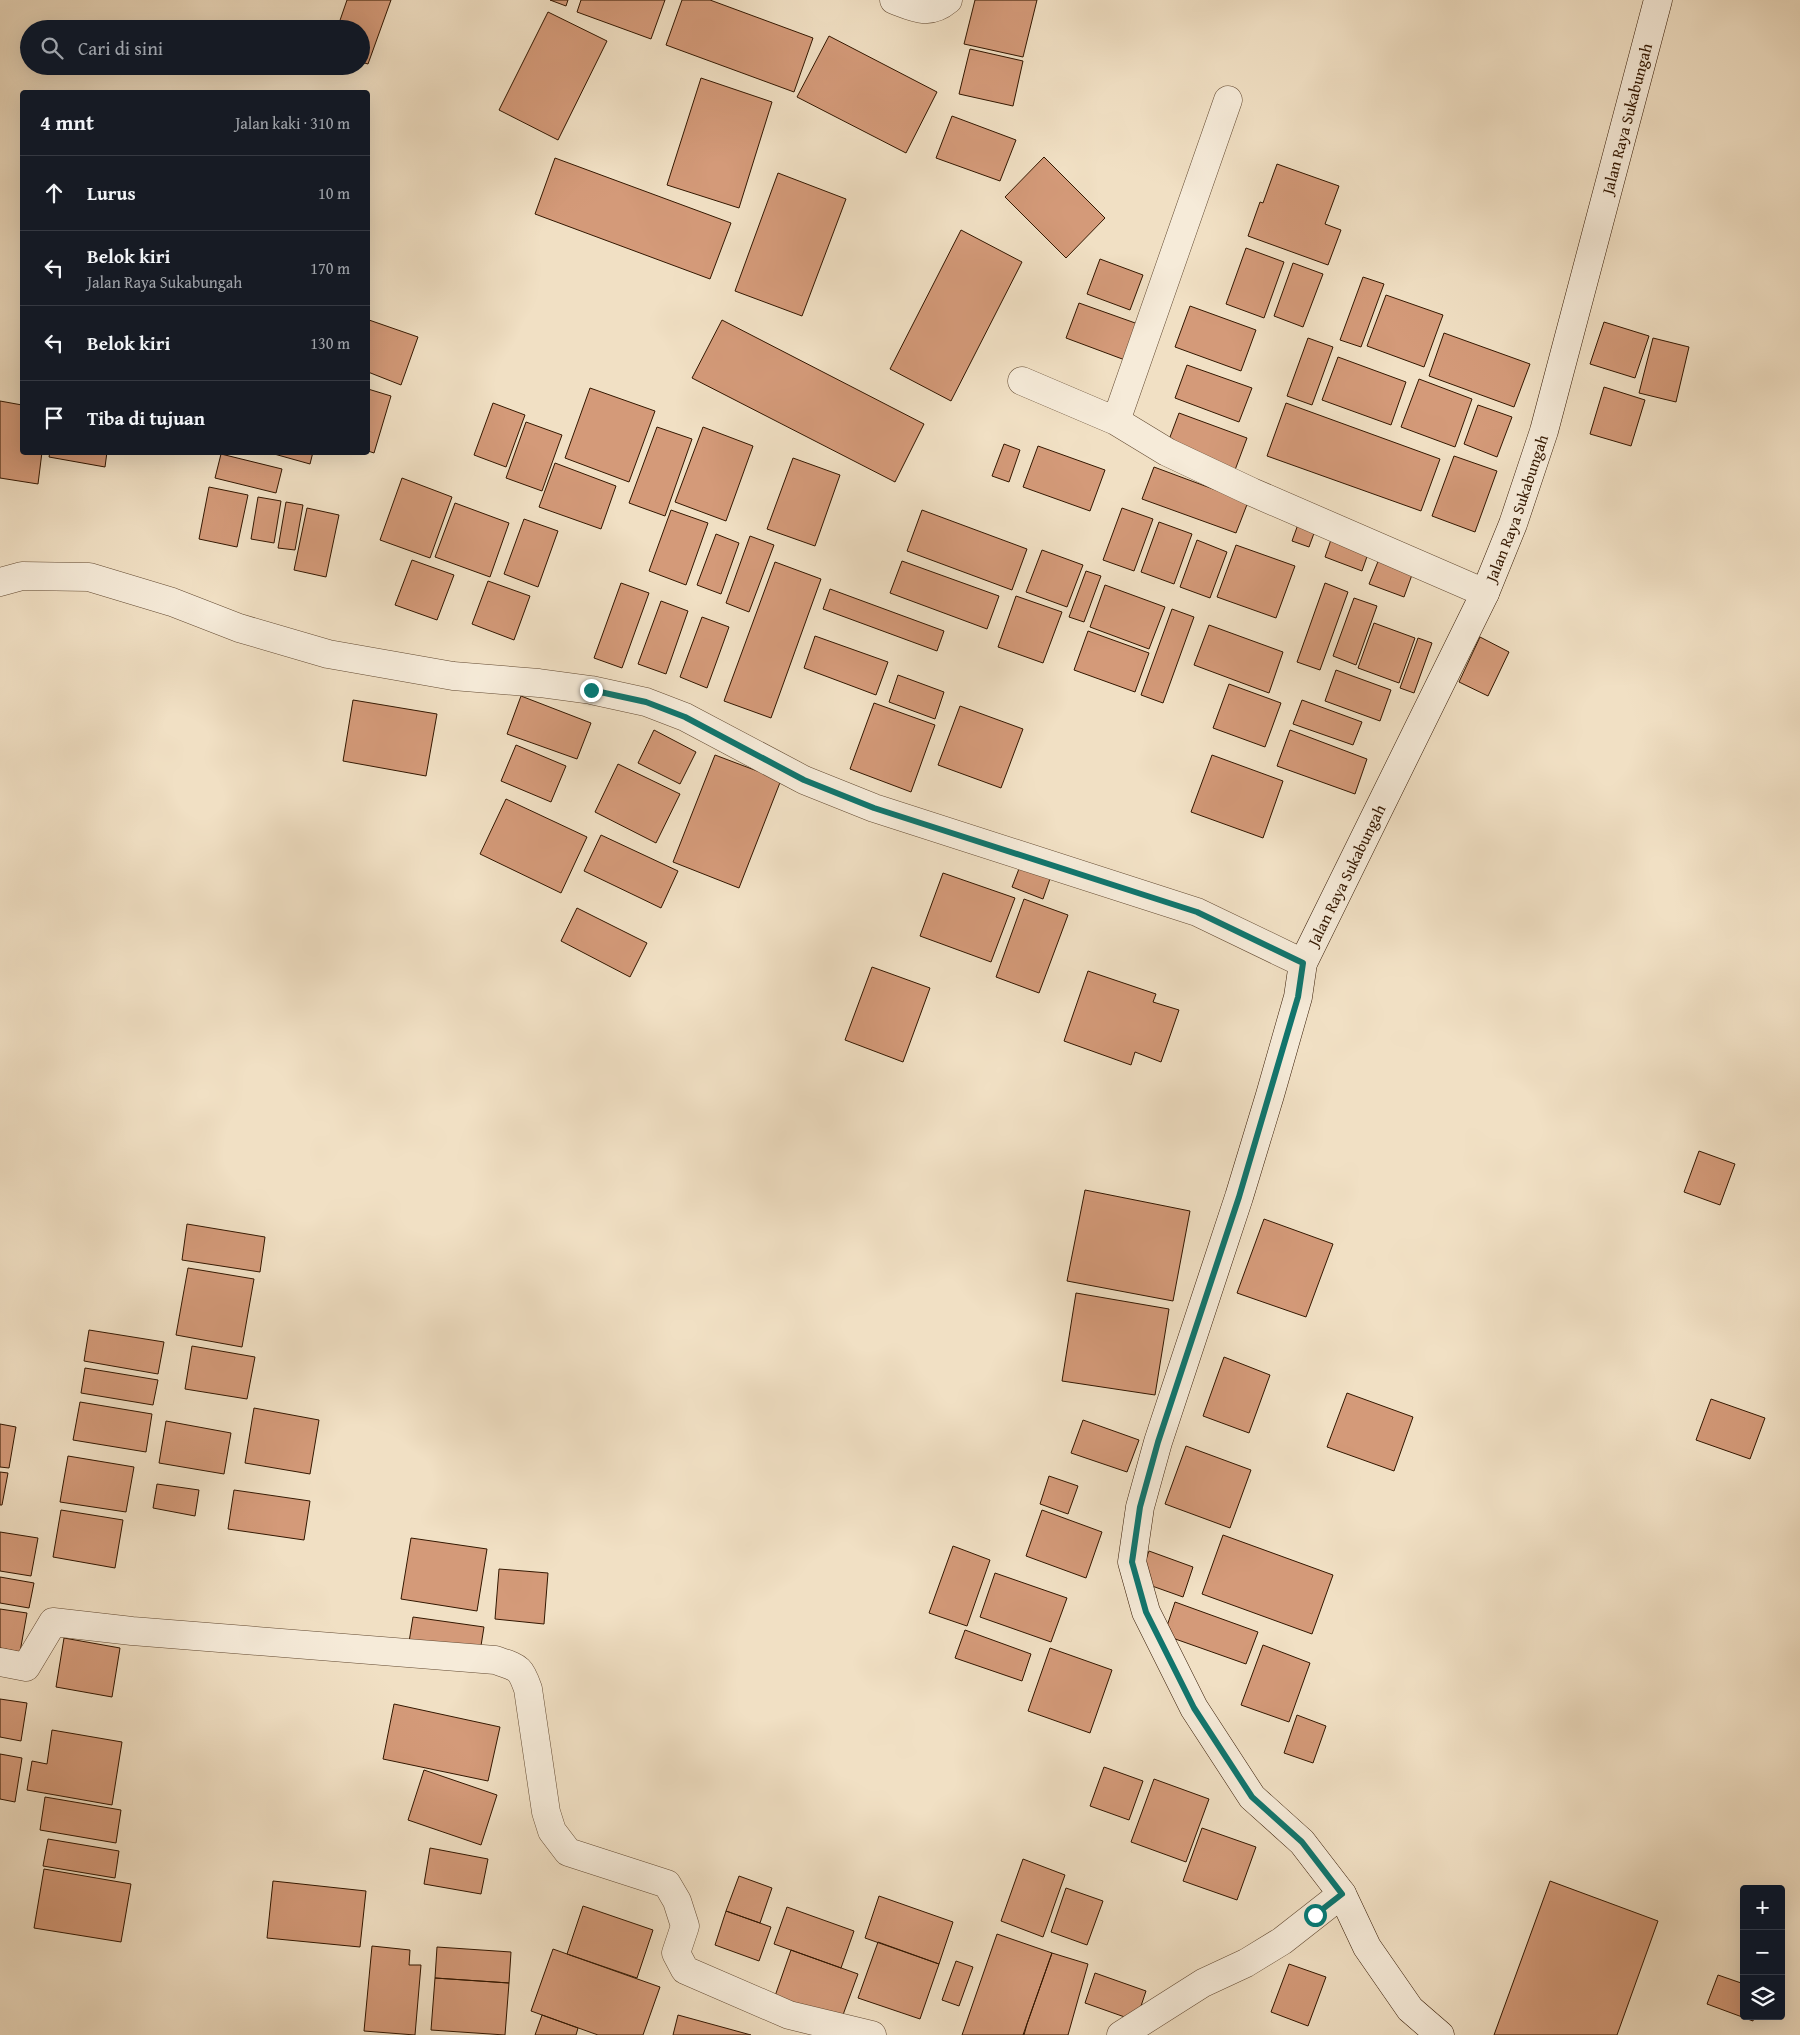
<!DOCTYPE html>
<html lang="id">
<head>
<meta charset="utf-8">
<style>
	:root { --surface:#171b24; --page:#242831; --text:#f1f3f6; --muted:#9ea1a6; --line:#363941 }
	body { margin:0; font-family:"Gentium Book Plus",serif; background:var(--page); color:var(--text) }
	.controls { position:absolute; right:15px; bottom:15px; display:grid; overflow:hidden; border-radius:5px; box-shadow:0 5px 20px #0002 }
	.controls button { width:45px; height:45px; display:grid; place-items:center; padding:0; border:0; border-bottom:1px solid var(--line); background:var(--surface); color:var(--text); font:25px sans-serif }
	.stop { position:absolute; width:15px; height:15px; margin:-11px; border:4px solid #0f766e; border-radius:50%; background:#fff }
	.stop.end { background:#0f766e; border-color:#fff; box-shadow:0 1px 5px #0008 }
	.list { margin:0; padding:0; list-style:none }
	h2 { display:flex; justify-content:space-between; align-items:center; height:65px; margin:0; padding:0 20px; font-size:21px }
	h2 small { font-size:16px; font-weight:400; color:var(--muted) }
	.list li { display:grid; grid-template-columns:32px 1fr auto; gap:15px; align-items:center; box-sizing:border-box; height:75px; padding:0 20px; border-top:1px solid var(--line) }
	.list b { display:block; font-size:19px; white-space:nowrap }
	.list p { margin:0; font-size:16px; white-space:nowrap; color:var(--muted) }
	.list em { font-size:16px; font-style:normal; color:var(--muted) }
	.icon { flex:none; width:28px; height:28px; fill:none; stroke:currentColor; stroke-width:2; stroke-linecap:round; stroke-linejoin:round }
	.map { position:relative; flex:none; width:1800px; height:2035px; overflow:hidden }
	.search { position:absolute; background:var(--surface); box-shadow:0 5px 20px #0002; left:20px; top:20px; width:350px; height:55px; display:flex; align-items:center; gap:12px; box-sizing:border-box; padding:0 18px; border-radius:28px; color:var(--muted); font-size:19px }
	.panel { position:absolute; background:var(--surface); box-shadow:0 5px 20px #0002; left:20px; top:90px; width:350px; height:365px; border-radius:5px }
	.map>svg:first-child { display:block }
	.building { fill:#d49a79; stroke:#331700 }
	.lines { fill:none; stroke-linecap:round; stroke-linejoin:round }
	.street-casing { stroke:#624931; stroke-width:29 }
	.secondary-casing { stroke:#331700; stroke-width:29 }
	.street { stroke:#f6ebd9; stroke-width:28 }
	.secondary { stroke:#f6ebd9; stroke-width:28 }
	.route { stroke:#0f766e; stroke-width:6 }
	.labels { text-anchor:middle; stroke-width:5; stroke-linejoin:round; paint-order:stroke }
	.street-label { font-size:16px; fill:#331700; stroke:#f6ebd9 }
</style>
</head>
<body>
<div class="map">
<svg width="1800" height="2035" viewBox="0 0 1800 2035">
	<rect width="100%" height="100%" fill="#f1e0c4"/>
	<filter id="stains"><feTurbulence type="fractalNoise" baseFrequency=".004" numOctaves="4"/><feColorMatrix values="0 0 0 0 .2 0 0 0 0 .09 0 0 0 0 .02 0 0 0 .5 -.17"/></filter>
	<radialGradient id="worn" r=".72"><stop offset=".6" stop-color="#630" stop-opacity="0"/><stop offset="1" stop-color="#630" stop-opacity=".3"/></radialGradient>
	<!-- building -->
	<path class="building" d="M347 0H391L368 64 361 62V29H337Z
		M550 0H568L566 6Z
		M581 0H665L651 39 577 12Z
		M682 0H710L813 38 794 92 666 45Z
		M975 0H1037L1023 57 964 44Z
		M548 12 607 41 558 140 499 110Z
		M829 36 937 92 906 153 797 97Z
		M970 49 1023 61 1013 106 959 94Z
		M701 78 772 102 739 208 667 185Z
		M952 116 1016 140 1000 181 936 158Z
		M1044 157 1105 218 1066 258 1005 197Z
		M555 158 731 223 710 279 535 214Z
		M1277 164 1339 186 1325 224 1341 230 1328 265 1248 236 1260 202 1263 203Z
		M778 173 846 199 802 316 735 291Z
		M961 230 1022 262 951 401 890 369Z
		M1246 248 1284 262 1264 318 1226 304Z
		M1100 259 1143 275 1130 310 1087 294Z
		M1293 263 1323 274 1303 327 1274 316Z
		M1363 277 1384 284 1361 347 1340 340Z
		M1386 295 1443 315 1424 367 1367 346Z
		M1079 303 1138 324 1125 360 1066 338Z
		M1190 306 1256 330 1241 371 1175 347Z
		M369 320 418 337 401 385 368 372Z
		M722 320 924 424 895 482 692 378Z
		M1604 322 1649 336 1635 378 1590 364Z
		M1444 333 1530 364 1514 407 1429 376Z
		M1308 338 1333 347 1312 405 1287 396Z
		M1653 338 1689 347 1676 402 1639 393Z
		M1338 357 1406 382 1391 425 1322 400Z
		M1187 365 1252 388 1239 422 1175 398Z
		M1419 379 1472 399 1455 447 1401 427Z
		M1604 387 1645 400 1631 446 1590 434Z
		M590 388 655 411 629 482 565 458Z
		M368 389 391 396 374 453 368 451Z
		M0 401 22 405V452H42L38 484 0 478Z
		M493 403 525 415 506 467 474 455Z
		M1286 403 1440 459 1421 511 1267 456Z
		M1478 405 1512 417 1497 457 1464 444Z
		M1179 413 1247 438 1235 470 1167 445Z
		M526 422 562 435 542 491 506 478Z
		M657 427 692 439 665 516 629 503Z
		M703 427 753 446 726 521 675 502Z
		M1004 444 1020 450 1009 482 992 476Z
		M1038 446 1105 470 1090 511 1023 487Z
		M50 452H107L105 467 49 457Z
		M267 452H313L310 464Z
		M221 454 282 469 276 493 215 478Z
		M1454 456 1497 471 1475 532 1432 516Z
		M793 458 840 475 815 546 767 529Z
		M555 463 616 486 601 529 539 507Z
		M1154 467 1248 502 1236 533 1142 499Z
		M402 478 452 497 430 558 380 540Z
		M209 487 248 495 237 547 199 539Z
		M258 497 281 501 274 543 251 539Z
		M286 502 303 505 295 550 278 548Z
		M455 503 509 523 490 577 435 557Z
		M307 508 339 515 326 577 294 570Z
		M1122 508 1153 519 1134 571 1103 560Z
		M671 510 708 523 686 585 649 571Z
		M922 510 1027 549 1012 590 907 551Z
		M524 519 558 531 538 587 504 574Z
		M1300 519 1317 525 1309 547 1292 541Z
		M1159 522 1192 534 1174 584 1141 572Z
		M1334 531 1371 545 1362 571 1325 557Z
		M716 534 739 543 721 594 697 585Z
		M750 536 774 545 749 612 726 603Z
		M1197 540 1227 552 1210 598 1180 587Z
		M1236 545 1295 566 1276 618 1217 597Z
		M1042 550 1083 565 1067 607 1026 592Z
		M1379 559 1413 572 1404 597 1369 584Z
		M412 560 454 575 437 620 395 605Z
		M902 561 999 596 987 629 890 593Z
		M775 562 821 579 771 718 724 701Z
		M1086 571 1101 576 1084 622 1069 617Z
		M488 581 530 596 514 640 472 624Z
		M621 583 649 593 622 668 594 658Z
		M1325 583 1348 592 1320 670 1297 662Z
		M1105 585 1165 607 1149 649 1090 627Z
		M830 589 944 631 937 651 823 609Z
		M1016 596 1062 612 1043 663 998 647Z
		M1354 598 1377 606 1356 665 1333 656Z
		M661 601 688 611 666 674 638 664Z
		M1172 609 1194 617 1163 703 1141 695Z
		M702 617 729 627 707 688 680 677Z
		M1374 623 1415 638 1399 683 1358 668Z
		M1209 625 1283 652 1269 693 1194 665Z
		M1088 631 1149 653 1135 692 1074 670Z
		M815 636 888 662 876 695 804 668Z
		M1480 637 1509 652 1488 696 1459 682Z
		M1418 638 1432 643 1414 693 1400 688Z
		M1336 670 1391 690 1380 721 1325 701Z
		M898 675 944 692 935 719 889 702Z
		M1229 684 1281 703 1265 747 1213 728Z
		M521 696 591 723 577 759 507 734Z
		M353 700 437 714 426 776 343 761Z
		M1302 700 1362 722 1353 745 1293 724Z
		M874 703 935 725 911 792 850 769Z
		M960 706 1023 729 1001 788 938 765Z
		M654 730 696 752 680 784 638 763Z
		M1290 730 1367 759 1355 794 1277 766Z
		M516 745 566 766 551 802 501 781Z
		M715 755 781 780 739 888 673 862Z
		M1212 755 1283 781 1263 838 1191 812Z
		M618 764 680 794 656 843 595 812Z
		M506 799 587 837 561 893 480 854Z
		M601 835 678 871 661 908 584 871Z
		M1022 861 1052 873 1043 899 1012 887Z
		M943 873 1015 898 991 962 920 936Z
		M1024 899 1068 915 1039 993 996 977Z
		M577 908 647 943 630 977 561 941Z
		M872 967 930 988 903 1062 845 1040Z
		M1088 971 1156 994 1153 1002 1179 1010 1161 1062 1135 1052 1131 1065 1064 1041Z
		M1699 1151 1735 1164 1720 1205 1684 1192Z
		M1085 1190 1190 1211 1173 1301 1067 1281Z
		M1264 1219 1333 1244 1306 1317 1237 1293Z
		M187 1224 265 1237 260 1272 182 1260Z
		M188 1268 254 1279 242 1347 176 1335Z
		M1076 1293 1169 1309 1155 1395 1062 1381Z
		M89 1330 164 1342 158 1374 84 1361Z
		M192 1346 255 1357 247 1399 185 1389Z
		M1224 1357 1270 1375 1249 1433 1203 1416Z
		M85 1368 158 1380 153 1405 81 1393Z
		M1347 1393 1413 1417 1394 1471 1327 1447Z
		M1711 1399 1765 1418 1750 1459 1696 1440Z
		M80 1402 152 1414 146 1452 73 1440Z
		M254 1408 319 1420 310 1474 245 1463Z
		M1083 1420 1139 1440 1127 1472 1071 1453Z
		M166 1421 231 1433 224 1474 159 1463Z
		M0 1424 16 1427 9 1468 0 1467Z
		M1186 1446 1251 1470 1230 1528 1165 1504Z
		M68 1456 134 1467 126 1512 60 1502Z
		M0 1472 8 1473 2 1505H0Z
		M1049 1476 1078 1486 1068 1514 1040 1504Z
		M157 1484 199 1490 195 1516 153 1508Z
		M234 1490 310 1501 304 1540 228 1529Z
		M61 1510 123 1520 115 1568 53 1557Z
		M1042 1510 1102 1532 1086 1578 1026 1556Z
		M0 1532 38 1538 31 1576 0 1571Z
		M1223 1535 1333 1575 1312 1634 1202 1594Z
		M411 1538 487 1549 477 1611 401 1599Z
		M953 1546 990 1560 967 1626 929 1613Z
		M1149 1551 1193 1567 1183 1597 1138 1581Z
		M499 1569 548 1573 544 1624 495 1619Z
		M995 1573 1067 1598 1051 1642 980 1617Z
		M0 1577 34 1583 29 1608 0 1603Z
		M1175 1602 1258 1632 1246 1664 1164 1635Z
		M0 1609 27 1613 20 1652 0 1648Z
		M413 1617 484 1627 480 1652 409 1642Z
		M965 1630 1031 1654 1022 1681 955 1658Z
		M64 1638 120 1648 112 1697 56 1687Z
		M1263 1645 1310 1663 1289 1722 1241 1705Z
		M1050 1648 1112 1670 1090 1733 1028 1711Z
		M0 1699 27 1703 21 1741 0 1737Z
		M394 1704 500 1727 488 1781 383 1759Z
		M1297 1715 1326 1726 1313 1763 1284 1753Z
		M52 1730 122 1742 112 1805 27 1790 32 1761 47 1764Z
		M0 1754 22 1758 15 1802 0 1799Z
		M1104 1767 1143 1781 1129 1820 1090 1806Z
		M424 1770 497 1795 481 1845 408 1820Z
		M1154 1779 1209 1799 1186 1862 1131 1842Z
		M45 1797 121 1810 116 1843 40 1830Z
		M1202 1828 1256 1847 1237 1900 1183 1881Z
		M48 1839 119 1851 115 1878 43 1866Z
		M430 1848 488 1859 481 1894 424 1884Z
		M1023 1859 1065 1875 1043 1937 1001 1921Z
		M44 1869 131 1884 121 1942 34 1928Z
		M739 1876 772 1888 760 1923 726 1911Z
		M273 1881 366 1891 360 1947 267 1938Z
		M1550 1881 1658 1921 1617 2035H1494Z
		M1066 1888 1103 1901 1087 1945 1051 1932Z
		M879 1896 953 1922 939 1964 865 1938Z
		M583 1906 653 1930 637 1978 567 1954Z
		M787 1907 854 1931 841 1968 774 1944Z
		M726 1911 771 1927 759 1961 715 1945Z
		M997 1934 1052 1953 1027 2024 1024 2035H962Z
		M878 1942 939 1964 920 2019 858 1998Z
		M372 1946 410 1950 409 1965H421L415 2035 364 2031Z
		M437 1947 511 1952 509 1983 435 1978Z
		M553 1949 660 1987 643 2035H598L531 2011Z
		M791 1950 858 1974 840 2023 774 1999Z
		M1052 1953 1088 1964 1068 2035H1023Z
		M956 1961 973 1967 959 2006 942 2000Z
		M1289 1964 1326 1977 1308 2026 1271 2012Z
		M1095 1973 1146 1991 1136 2021 1085 2003Z
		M1718 1975 1744 1984V2016H1754L1753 2021 1707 2004Z
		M435 1978 509 1983 505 2035 431 2030Z
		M542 2015 578 2028 576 2035H535Z
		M678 2015 751 2035H673Z"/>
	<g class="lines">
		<!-- street casing -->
		<g class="street-casing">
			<path id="street" d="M894 0C915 8 929 16 948 0
				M1022 381 1116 421 1167 452 1252 492 1485 593
				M1116 421 1228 100
				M0 582 22 576 89 577 172 602 239 628 328 654 453 676 539 683 591 690 646 702 685 717 804 780 874 808 1197 912 1303 963
				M0 1662 26 1667 53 1622 132 1631 495 1660C518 1668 520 1666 528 1689L546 1812 552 1831 568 1852 667 1884 677 1901 685 1926 676 1953 685 1970 789 2015 872 2035
				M1121 2035 1203 1983 1246 1963 1282 1941 1342 1894"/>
		</g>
		<!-- secondary casing -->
		<g class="secondary-casing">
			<g id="secondary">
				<path id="s1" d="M1440 2035 1410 2009 1367 1947 1342 1894 1302 1842 1252 1797 1194 1708 1146 1612 1132 1562 1140 1507 1158 1442 1239 1197 1270 1095 1298 997 1303 963 1485 593 1513 524 1544 431 1658 0"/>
			</g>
		</g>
		<!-- street -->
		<use href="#street" class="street"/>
		<!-- secondary -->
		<use href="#secondary" class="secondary"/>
	</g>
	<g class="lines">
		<!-- route -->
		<path class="route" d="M591 690 646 702 685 717 804 780 874 808 1197 912 1303 963 1298 997 1239 1197 1158 1442 1140 1507 1132 1562 1146 1612 1194 1708 1252 1797 1302 1842 1342 1894 1315 1915"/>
	</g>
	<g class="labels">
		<!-- street labels -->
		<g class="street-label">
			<text dy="6" stroke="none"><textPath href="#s1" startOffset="2104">Jalan Raya Sukabungah</textPath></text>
			<text dy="6" stroke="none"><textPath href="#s1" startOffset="1699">Jalan Raya Sukabungah</textPath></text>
			<text dy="6" stroke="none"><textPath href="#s1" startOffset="1294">Jalan Raya Sukabungah</textPath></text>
		</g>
	</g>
	<rect width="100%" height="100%" filter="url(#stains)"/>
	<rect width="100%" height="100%" fill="url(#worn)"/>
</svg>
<div class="controls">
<button>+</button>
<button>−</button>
<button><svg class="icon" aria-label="layers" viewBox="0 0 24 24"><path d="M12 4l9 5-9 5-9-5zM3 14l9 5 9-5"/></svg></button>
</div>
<div class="stop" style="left:1315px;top:1915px"></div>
<div class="stop end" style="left:591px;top:690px"></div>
<div class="search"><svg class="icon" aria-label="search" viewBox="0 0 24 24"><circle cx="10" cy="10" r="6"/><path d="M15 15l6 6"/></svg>Cari di sini</div>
<section class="panel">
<h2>4 mnt<small>Jalan kaki · 310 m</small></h2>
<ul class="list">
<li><svg class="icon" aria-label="ahead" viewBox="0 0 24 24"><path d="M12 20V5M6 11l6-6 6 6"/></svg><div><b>Lurus</b></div><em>10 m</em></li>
<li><svg class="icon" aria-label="left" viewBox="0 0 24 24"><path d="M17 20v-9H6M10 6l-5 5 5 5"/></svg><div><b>Belok kiri</b><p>Jalan Raya Sukabungah</p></div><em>170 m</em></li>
<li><svg class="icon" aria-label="left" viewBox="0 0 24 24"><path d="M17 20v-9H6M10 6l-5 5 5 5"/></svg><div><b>Belok kiri</b></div><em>130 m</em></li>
<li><svg class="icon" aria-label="arrive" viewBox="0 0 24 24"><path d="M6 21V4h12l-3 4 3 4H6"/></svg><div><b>Tiba di tujuan</b></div></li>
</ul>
</section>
</div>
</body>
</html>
